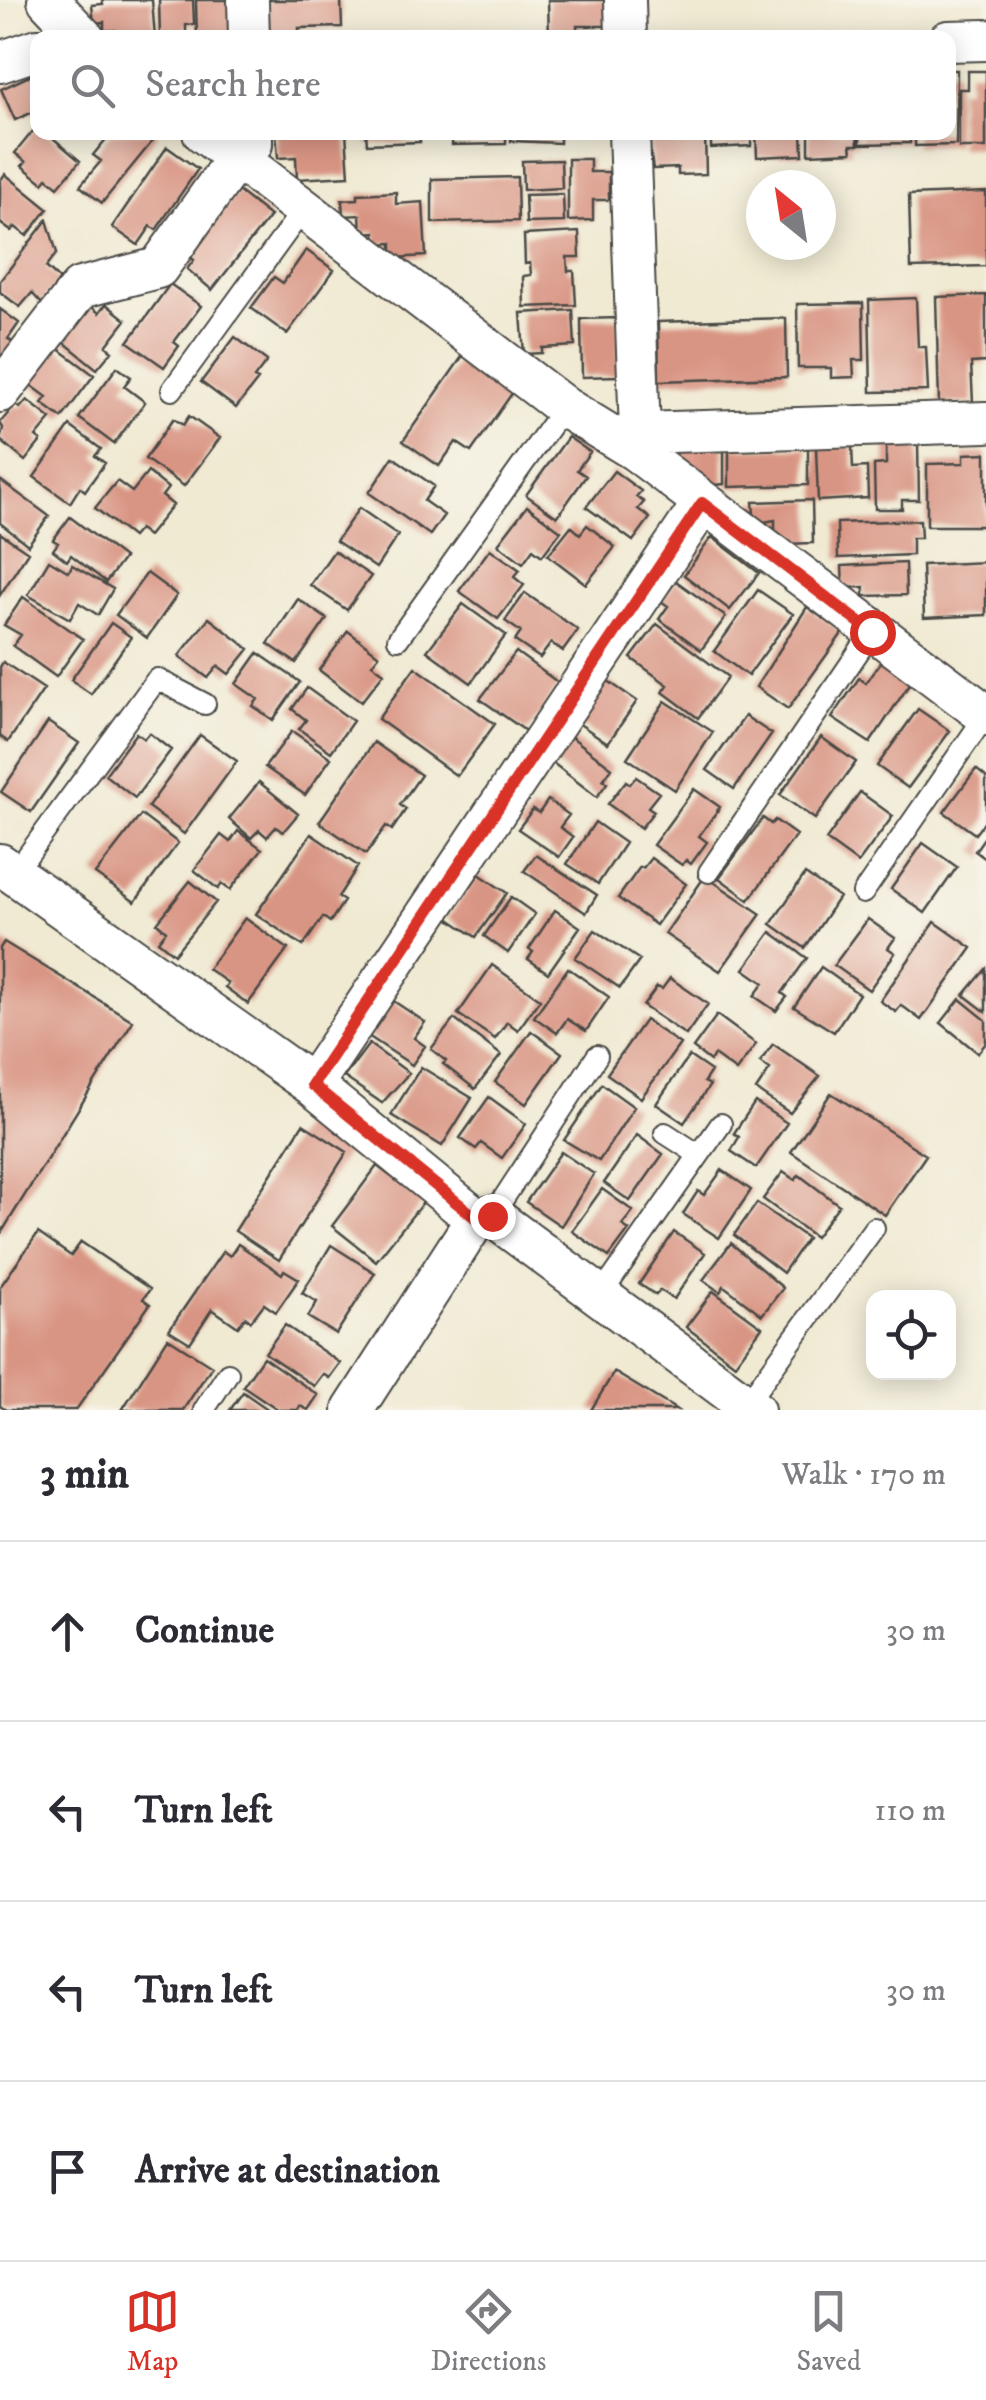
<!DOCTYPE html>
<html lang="en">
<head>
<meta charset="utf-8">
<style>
	:root { --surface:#fff; --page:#f2f2f3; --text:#2b2b33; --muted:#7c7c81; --line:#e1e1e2; --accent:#d93025 }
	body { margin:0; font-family:"IM FELL DW Pica",serif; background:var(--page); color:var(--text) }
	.controls { position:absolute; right:30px; bottom:30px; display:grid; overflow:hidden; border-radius:20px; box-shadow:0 5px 25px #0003 }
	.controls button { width:90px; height:90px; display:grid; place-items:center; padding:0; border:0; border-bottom:2px solid var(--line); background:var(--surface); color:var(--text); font:50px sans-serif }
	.compass { position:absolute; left:746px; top:170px; width:90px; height:90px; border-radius:50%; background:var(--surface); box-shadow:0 5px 25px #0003; rotate:330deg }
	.stop { position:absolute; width:30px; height:30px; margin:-22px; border:8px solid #d93025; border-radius:50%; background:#fff }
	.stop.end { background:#d93025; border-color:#fff; box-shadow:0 2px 10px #0008 }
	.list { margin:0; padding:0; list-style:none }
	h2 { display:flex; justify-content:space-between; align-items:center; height:130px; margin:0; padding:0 40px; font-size:42px }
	h2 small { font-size:32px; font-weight:400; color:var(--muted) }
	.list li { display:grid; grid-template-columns:65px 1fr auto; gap:30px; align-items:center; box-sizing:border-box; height:180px; padding:0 40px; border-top:2px solid var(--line) }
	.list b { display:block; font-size:38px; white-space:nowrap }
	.list em { font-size:32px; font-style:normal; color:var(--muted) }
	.icon { flex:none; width:55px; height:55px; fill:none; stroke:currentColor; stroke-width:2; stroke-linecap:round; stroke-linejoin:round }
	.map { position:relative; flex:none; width:986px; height:1410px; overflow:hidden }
	.search { position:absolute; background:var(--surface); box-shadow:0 5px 25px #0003; left:30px; right:30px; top:30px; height:110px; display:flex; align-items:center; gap:25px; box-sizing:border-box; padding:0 35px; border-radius:20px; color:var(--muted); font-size:38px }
	.sheet { height:850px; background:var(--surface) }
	nav { display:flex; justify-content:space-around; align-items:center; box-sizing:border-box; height:140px; border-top:2px solid var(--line); background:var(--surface); font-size:28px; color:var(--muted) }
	nav a { display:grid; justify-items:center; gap:5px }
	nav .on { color:var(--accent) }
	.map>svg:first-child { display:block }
	.building { fill:#d99584 }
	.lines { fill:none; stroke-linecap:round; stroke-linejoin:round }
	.lane-casing { stroke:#494844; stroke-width:24 }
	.street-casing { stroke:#494844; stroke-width:44 }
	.lane { stroke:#fff; stroke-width:20 }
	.street { stroke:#fff; stroke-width:40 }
	.route { stroke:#d93025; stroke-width:12 }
</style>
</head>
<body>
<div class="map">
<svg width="986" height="1410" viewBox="0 0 986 1410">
	<rect width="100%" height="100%" fill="#f7f3e8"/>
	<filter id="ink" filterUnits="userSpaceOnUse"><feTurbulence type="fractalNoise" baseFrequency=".01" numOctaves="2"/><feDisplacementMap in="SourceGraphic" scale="20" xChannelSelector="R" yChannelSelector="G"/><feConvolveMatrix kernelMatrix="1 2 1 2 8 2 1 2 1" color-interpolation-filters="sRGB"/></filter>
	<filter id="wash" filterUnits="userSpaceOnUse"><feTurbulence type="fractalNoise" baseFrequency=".0048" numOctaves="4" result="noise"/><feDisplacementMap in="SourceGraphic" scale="40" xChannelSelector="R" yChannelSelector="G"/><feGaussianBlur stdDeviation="2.25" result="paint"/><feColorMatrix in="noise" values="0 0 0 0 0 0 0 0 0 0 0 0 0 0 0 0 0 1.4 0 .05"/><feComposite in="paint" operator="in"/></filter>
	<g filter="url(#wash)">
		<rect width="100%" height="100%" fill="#f0ead3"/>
		<g id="blocks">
			<!-- building -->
			<path class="building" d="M102 0H152L155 38H116L115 30 104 31V22L94 23 92 5 103 4Z
				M159 0H193L194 24 186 25V38H160Z
				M196 0H232L233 38H197Z
				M267 0H341L342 27 299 28V36L268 37Z
				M548 0H608V26H577V38H549Z
				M948 70H957L956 145 915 146V132H948Z
				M968 71H986V148H959V89H968Z
				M38 72V110L15 120 1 89Z
				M38 125V132H46L80 161 58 187 47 178 43 183 22 166 26 162 15 153Z
				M112 132H160L102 203 80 186 101 161 93 155Z
				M276 132H346L349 176 297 179 296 157 278 158Z
				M366 132H419L420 142 367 144Z
				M452 132H506V144L452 145Z
				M512 132H560V143L511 141Z
				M647 132H705L706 174 678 175V168L653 169Z
				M711 132H751V146L711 148Z
				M756 132H802L803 155 757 157Z
				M809 132H857L858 145H851L852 152 809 154Z
				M860 132H910V143L860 144Z
				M167 147 198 169 156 230 151 226 138 245 112 227Z
				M568 159H590V172H609V200H593V220L568 221Z
				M561 160 562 188 523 190 522 161Z
				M5 174 48 209 27 236 15 227 11 231 0 223V181Z
				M517 177 518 221 432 223V179Z
				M238 191 270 216 212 290 187 269 194 260 188 255Z
				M396 192V204L423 202 426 256 392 258V243L376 244 375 232 361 233 360 215 343 216 342 200 358 199V194Z
				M986 192V266L911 268 909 195Z
				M563 194 564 222 526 223 525 195Z
				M47 220 57 253 46 267 60 280 42 304 32 293 20 307 0 292V281Z
				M579 232 580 257H567L568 271H574L576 305 524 307 523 276 531 275 530 263 525 264 524 235Z
				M306 250 334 270 287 334 251 308 274 277 283 283Z
				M170 284 201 306 174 342 179 346 164 367 128 342Z
				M986 295V362L971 363 973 403 939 404 936 297Z
				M916 298 918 347H926L928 391 871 392 869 300Z
				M863 303 864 360H853L854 377 831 378V368H798L797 304Z
				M88 304 99 313 106 304 126 320 106 346 112 351 97 369 60 339Z
				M0 309 19 323 8 339 14 343 0 362Z
				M573 310 575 346 542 348V353L524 354 521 313Z
				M619 318V376L582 377 581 319Z
				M786 318 787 377 659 381 658 322Z
				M235 337 267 361 254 378 258 380 236 408 201 382Z
				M55 346 94 375 62 418 42 403 47 397 28 383Z
				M464 354 515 389 471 452 456 442 439 466 403 441Z
				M117 367 131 377 124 386 145 402 114 444 79 418Z
				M27 400 51 419 36 437 41 441 25 461 0 440 3 428 0 423 15 405 20 408Z
				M189 416 220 438 184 486 145 459 173 419 183 425Z
				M70 426 101 449 95 456 105 463 85 491 80 487 70 503 34 477Z
				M568 437 590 452 577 470 586 476 557 517 526 495Z
				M918 443 919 500H902V509H875L874 465 886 464V444Z
				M676 446H724V484L704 486 674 456Z
				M852 446 853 468 867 467 868 498 818 501 816 448Z
				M729 448H808V485L729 487Z
				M986 453V526H927V464L964 463V454Z
				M393 457 434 486 424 501 444 515 430 535 369 493Z
				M614 471 641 491 636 497 644 502 638 509 650 518 633 541 586 507Z
				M148 472 168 488 162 496 173 505 148 536 139 529 132 537 95 508 117 481 132 492Z
				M0 480 49 516 28 545 0 523Z
				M812 500 813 543 784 544V538H775V520L758 523 754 515 753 502Z
				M527 506 561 531 542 556 533 549 523 563 498 544Z
				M359 508 398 535 376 568 336 541Z
				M70 517 124 558 106 582 71 555 67 561 53 550 58 543 53 540Z
				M920 520 921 538H912V555L838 558 837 523Z
				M587 525 615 547 586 584 548 555 571 526 580 534Z
				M0 533 28 552 0 595Z
				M712 537 759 573 730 610 684 575Z
				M490 549 520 570 514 577 524 585 498 619 459 591Z
				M334 551 371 576 347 610 310 585Z
				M49 560 69 572 72 565 113 589 98 615 79 603 70 619 28 595Z
				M986 562V615L924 618 922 565Z
				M905 563 906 595 864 596V587L843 588 842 566Z
				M147 573 177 595 147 638 116 615Z
				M676 581 726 617 701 650 659 619 668 606 661 601Z
				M758 590 793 614 748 676 714 651Z
				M525 593 578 630 563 651 551 643 540 658 515 641 521 632 505 621Z
				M23 597 83 639 56 677 13 646 21 635 4 625Z
				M298 599 327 619 296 663 268 644Z
				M463 604 506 635 471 683 427 651Z
				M807 607 843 632 788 709 756 687Z
				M209 618 249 649 229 674 218 666 208 678 179 656Z
				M111 623 131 637 91 694 71 680Z
				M657 624 728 677 698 718 663 692 668 685 631 658Z
				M348 631 379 655 372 664 384 673 361 702 319 670Z
				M516 652 560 684 527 732 480 699Z
				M258 653 300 682 273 720 253 706 258 699 236 684Z
				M3 662 44 689 8 742 0 736V667Z
				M881 662 911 682 870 743 832 718 859 678 866 683Z
				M415 667 495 724 457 776 378 719Z
				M608 681 637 701 608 743 578 723Z
				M307 688 353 721 331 752 299 729 306 720 292 709Z
				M665 701 713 732 675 790 627 758Z
				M918 709 950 731 908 788 877 766Z
				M745 716 772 734 734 789 707 770Z
				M48 722 79 743 31 812 1 792Z
				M292 731 331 758 305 795 265 767Z
				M136 733 144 739 149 733 171 750 135 798 105 775Z
				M200 735 237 761 184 834 148 807Z
				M569 735 612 768 603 780 607 783 597 797 549 760Z
				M821 737 856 762 815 819 780 795Z
				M374 742 421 775 400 805 406 809 392 830 386 826 366 854 319 822Z
				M976 769 986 777V820L975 834 944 812Z
				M636 777 659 793 648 807 654 811 641 828 608 804 626 781 630 784Z
				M259 782 298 814 283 832 276 827 267 837 259 830 251 838 229 819Z
				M694 789 720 807 699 836 707 842 691 864 686 860 682 865 653 845Z
				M860 792 893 816 858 863 826 840Z
				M548 800 569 815 560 827 573 837 559 857 518 829 533 809 539 813Z
				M141 815 178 843 135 902 95 874Z
				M763 818 771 824 775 820 796 835 749 900 719 878Z
				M595 822 625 843 598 884 567 864Z
				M238 831 262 849 230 890 222 884 218 889 194 870 221 835 230 842Z
				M311 834 358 866 338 897 344 901 330 922 323 917 303 946 256 914Z
				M986 835V859L975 851Z
				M923 843 957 867 925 913 891 889Z
				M536 855 597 895 586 913 524 871Z
				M651 858 686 884 656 925 618 898 640 867 643 868Z
				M479 874 507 893 476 937 448 918Z
				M805 874 839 897 805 948 771 924Z
				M705 876 761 914 720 971 665 934Z
				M190 881 216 902 174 954 158 941 166 931 157 923Z
				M511 897 535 914 508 953 484 936Z
				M555 910 580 927 548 973 528 959 533 952 529 949Z
				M245 918 288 949 248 1004 225 987 228 983 208 969Z
				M868 919 895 938 888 948 895 953 869 990 834 965Z
				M935 922 972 948 921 1020 901 1005 896 1012 880 1001Z
				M595 930 640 960 620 988 575 958Z
				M771 932 807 958 782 993 787 997 776 1011 754 996 764 983 744 969Z
				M4 942 133 1021 0 1235V948Z
				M492 965 540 999 518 1030 507 1022 495 1039 458 1014Z
				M821 967 859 994 834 1032 794 1007Z
				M568 968 609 997 586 1031 567 1019 557 1033 534 1017Z
				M986 969V1012L964 995Z
				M670 978 708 1004 686 1035 643 1006 657 987 662 989Z
				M389 998 425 1022 414 1038 425 1046 412 1065 365 1034Z
				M960 999 986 1020V1043L978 1053 941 1023Z
				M717 1015 756 1044 736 1071 714 1055 710 1061 693 1048Z
				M454 1019 501 1055 475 1089 443 1064 446 1061 431 1049Z
				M645 1020 680 1044 641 1098 607 1074Z
				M531 1031 562 1053 526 1104 495 1082Z
				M369 1044 409 1073 382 1103 344 1077Z
				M773 1044 820 1076 790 1113 756 1090 770 1069 760 1062Z
				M689 1056 711 1071 704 1082 710 1085 684 1123 656 1104Z
				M421 1067 472 1098 442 1146 391 1115Z
				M602 1084 634 1107 599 1161 564 1140Z
				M831 1093 926 1155 885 1215 791 1152Z
				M489 1097 526 1124 502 1158 481 1143 476 1149 460 1138Z
				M755 1102 787 1123 756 1168 731 1151 739 1137 734 1133Z
				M303 1124 347 1152 279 1260 235 1231Z
				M637 1135 663 1154 630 1201 604 1183Z
				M561 1152 594 1174 561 1226 526 1202Z
				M377 1166 424 1201 376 1261 332 1226Z
				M722 1170 751 1190 719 1238 683 1214 698 1191 704 1195Z
				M783 1172 795 1180 799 1175 839 1205 815 1237 763 1199Z
				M602 1189 633 1211 622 1225 629 1230 609 1257 572 1231Z
				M757 1203 807 1238 783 1273 734 1235Z
				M674 1232 705 1253 674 1299 660 1290 656 1295 639 1284Z
				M38 1233 71 1256 81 1242 150 1289 143 1299 150 1304 76 1410H6L0 1406V1287Z
				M731 1243 783 1288 762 1315 724 1286 720 1292 703 1280Z
				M238 1244 282 1274 284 1270 299 1279 276 1312 264 1304 251 1321 245 1317 238 1327 212 1309 190 1343 169 1330 223 1251 230 1256Z
				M331 1245 375 1273 336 1334 308 1317 317 1302 302 1293Z
				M713 1291 762 1327 735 1364 686 1327Z
				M285 1325 340 1363 329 1378 323 1374 314 1386 265 1353Z
				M168 1338 212 1366 183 1410H122Z
				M263 1357 318 1395 308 1410 300 1406 298 1410H279L243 1386Z
				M614 1372 677 1410H591Z
				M243 1392 269 1410H230Z"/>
		</g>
	</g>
	<g filter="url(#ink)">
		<use href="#blocks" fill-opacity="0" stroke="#494844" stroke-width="2.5"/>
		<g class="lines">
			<!-- lane casing -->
			<g class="lane-casing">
				<path id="lane" d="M172 390 302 211
					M398 639 564 407
					M709 872 872 632
					M14 874 157 679 205 704
					M863 893 986 715
					M665 1133 699 1155
					M492 1216 597 1056
					M600 1296 721 1124
					M746 1404 874 1228
					M204 1410 228 1373"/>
			</g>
			<!-- street casing -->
			<g class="street-casing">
				<path id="street" d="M48 0 84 38
					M248 0 249 38
					M625 0 626 38
					M948 41 986 40
					M0 62 38 49
					M203 132 564 407 636 451 986 715
					M629 132 640 433 636 451
					M0 392 80 288 158 268 235 160 252 144V132
					M640 433 986 422
					M0 864 312 1085 476 1219 492 1216 754 1410
					M312 1085 703 503
					M353 1410 476 1219"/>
			</g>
			<!-- lane -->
			<use href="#lane" class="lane"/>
			<!-- street -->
			<use href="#street" class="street"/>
		</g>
	</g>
	<g class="lines" filter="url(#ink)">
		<!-- route -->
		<path class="route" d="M492 1216 476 1218 312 1085 702 503 872 632"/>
	</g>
</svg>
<div class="controls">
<button><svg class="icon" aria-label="locate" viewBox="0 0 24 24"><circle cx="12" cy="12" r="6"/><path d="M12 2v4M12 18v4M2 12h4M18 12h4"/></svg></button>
</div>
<svg class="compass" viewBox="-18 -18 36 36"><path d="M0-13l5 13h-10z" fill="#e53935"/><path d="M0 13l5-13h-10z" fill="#7c7c81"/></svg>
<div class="stop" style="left:872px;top:632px"></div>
<div class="stop end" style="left:492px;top:1216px"></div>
<div class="search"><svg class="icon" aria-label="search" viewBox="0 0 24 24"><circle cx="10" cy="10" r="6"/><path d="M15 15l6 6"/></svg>Search here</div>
</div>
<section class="sheet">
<h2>3 min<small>Walk · 170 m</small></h2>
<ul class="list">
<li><svg class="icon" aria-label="ahead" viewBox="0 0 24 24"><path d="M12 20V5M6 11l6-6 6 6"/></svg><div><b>Continue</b></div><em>30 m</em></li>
<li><svg class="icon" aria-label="left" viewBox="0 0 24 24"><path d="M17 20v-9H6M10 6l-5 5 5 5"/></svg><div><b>Turn left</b></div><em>110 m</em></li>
<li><svg class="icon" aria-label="left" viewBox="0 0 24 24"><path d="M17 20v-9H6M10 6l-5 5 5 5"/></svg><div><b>Turn left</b></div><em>30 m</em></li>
<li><svg class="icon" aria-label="arrive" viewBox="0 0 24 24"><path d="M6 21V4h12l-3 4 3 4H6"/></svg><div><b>Arrive at destination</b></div></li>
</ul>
</section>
<nav>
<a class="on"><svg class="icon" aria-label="map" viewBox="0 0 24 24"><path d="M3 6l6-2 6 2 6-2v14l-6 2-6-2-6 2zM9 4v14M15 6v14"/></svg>Map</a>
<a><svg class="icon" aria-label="directions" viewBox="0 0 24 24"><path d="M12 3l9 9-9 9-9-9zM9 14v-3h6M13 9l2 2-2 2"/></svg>Directions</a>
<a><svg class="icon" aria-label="saved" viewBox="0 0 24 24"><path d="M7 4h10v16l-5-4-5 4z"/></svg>Saved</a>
</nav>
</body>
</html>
